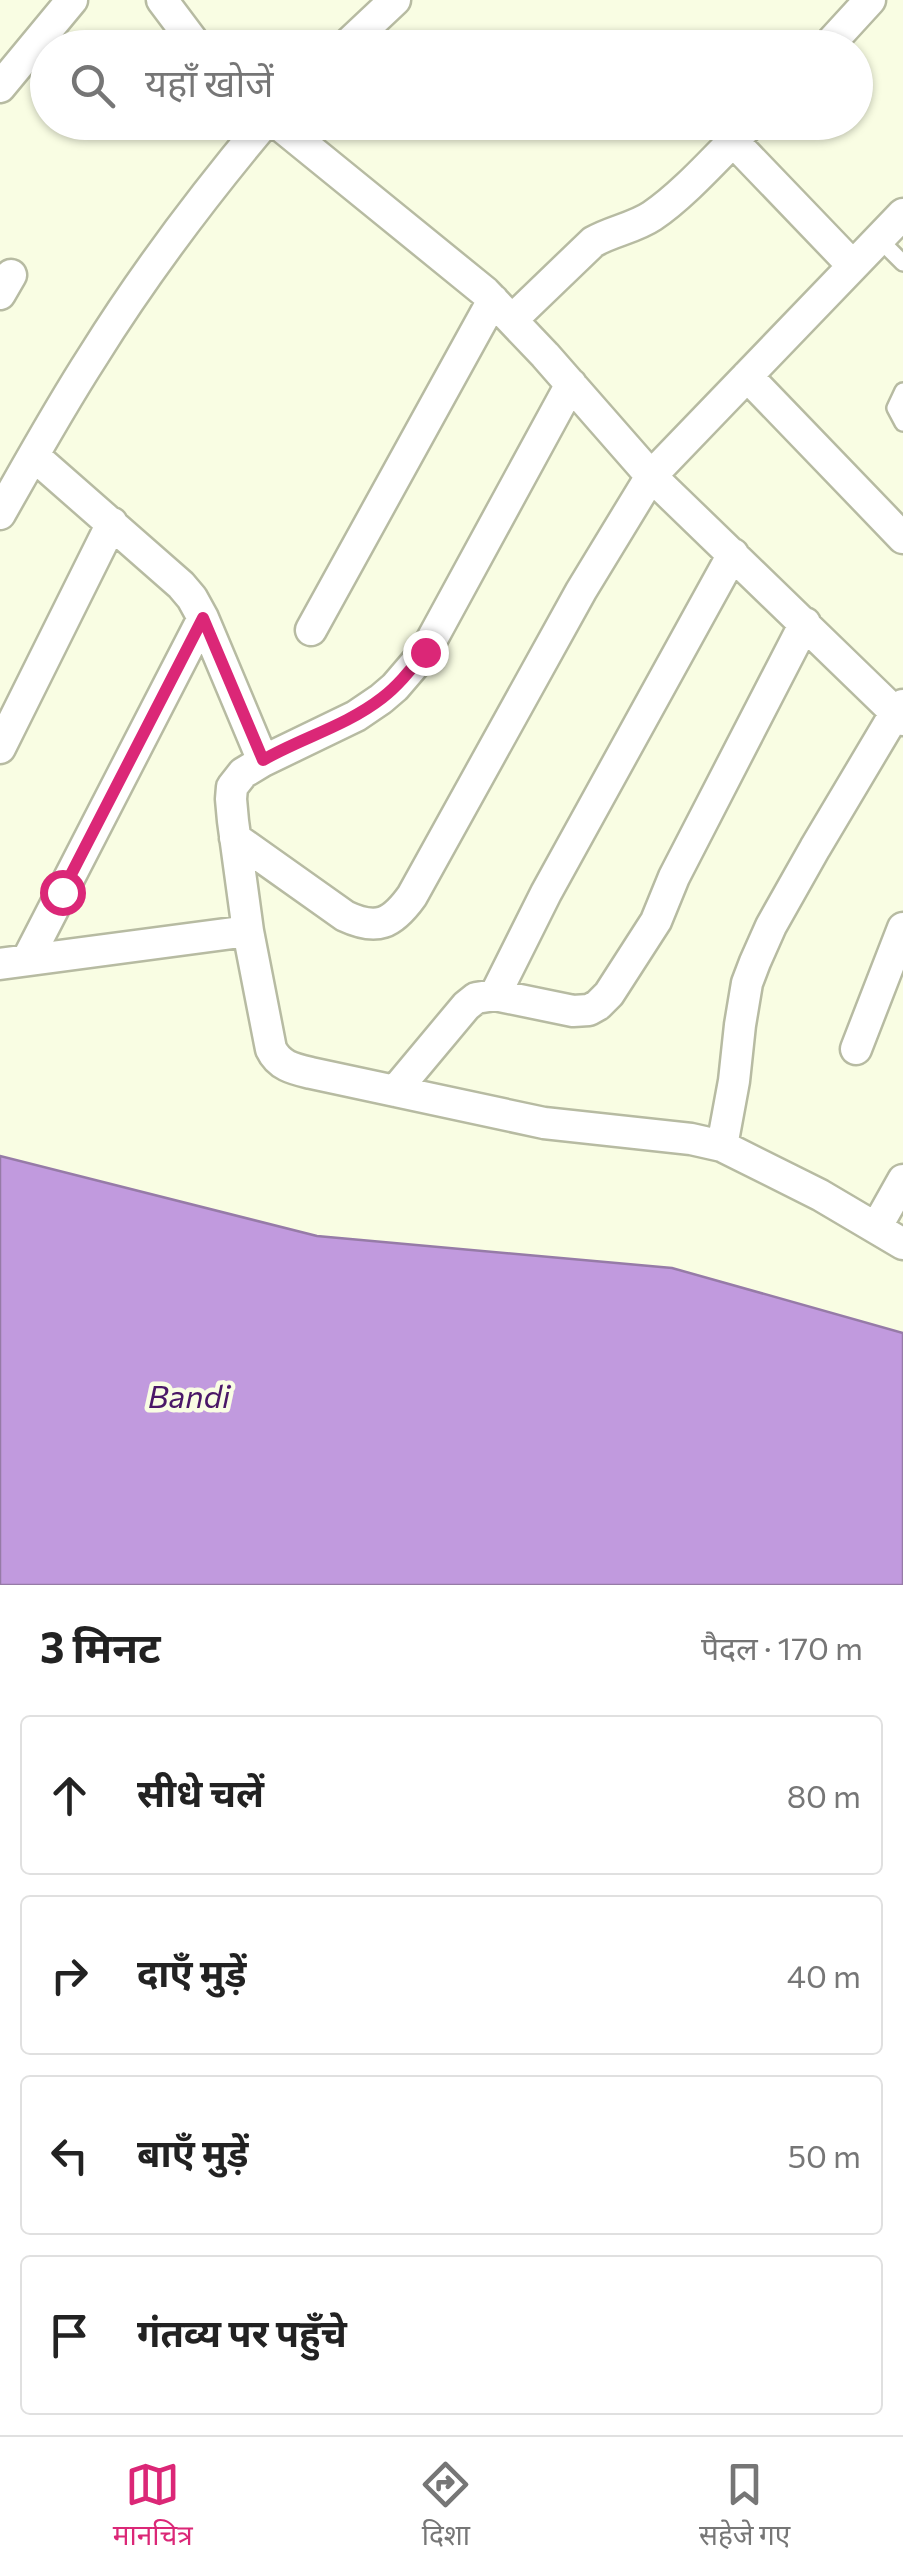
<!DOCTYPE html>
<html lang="hi">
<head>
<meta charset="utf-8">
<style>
	:root { --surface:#fff; --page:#f2f2f2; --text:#222; --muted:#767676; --line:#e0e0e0; --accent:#db2777 }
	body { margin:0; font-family:Commissioner,"Noto Sans Devanagari",sans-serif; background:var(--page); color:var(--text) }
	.stop { position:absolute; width:30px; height:30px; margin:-22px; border:8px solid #db2777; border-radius:50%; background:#fff }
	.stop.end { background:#db2777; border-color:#fff; box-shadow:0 2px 10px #0008 }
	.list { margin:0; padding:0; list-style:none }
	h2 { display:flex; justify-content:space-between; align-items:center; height:130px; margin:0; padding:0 40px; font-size:42px }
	h2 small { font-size:32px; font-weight:400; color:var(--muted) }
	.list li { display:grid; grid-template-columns:65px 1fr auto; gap:30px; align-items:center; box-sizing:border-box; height:160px; margin:0 20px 20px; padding:0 20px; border:2px solid var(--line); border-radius:10px }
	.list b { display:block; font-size:38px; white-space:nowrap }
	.list em { font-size:32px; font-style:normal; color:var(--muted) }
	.icon { flex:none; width:55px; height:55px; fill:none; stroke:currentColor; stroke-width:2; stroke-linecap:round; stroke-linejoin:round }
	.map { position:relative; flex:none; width:903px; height:1585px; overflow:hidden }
	.search { position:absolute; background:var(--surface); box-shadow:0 2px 8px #0004; left:30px; right:30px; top:30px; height:110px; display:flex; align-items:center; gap:25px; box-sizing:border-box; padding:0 35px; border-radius:55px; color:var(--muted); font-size:38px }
	.sheet { height:850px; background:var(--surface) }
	nav { display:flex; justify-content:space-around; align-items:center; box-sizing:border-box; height:140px; border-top:2px solid var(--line); background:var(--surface); font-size:28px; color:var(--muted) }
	nav a { display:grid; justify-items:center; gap:5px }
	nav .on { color:var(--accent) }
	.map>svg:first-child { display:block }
	.water { fill:#c19ade; stroke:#967ba7; stroke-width:2.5 }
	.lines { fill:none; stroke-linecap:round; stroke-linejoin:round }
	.lane-casing { stroke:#b7bba2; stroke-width:20 }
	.street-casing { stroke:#b7bba2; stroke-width:35 }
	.lane { stroke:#fff; stroke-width:15 }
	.street { stroke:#fff; stroke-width:30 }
	.route { stroke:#db2777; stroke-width:12 }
	.labels { text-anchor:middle; stroke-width:9; stroke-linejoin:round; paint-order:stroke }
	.water-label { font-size:32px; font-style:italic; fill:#4a1767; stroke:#f9fde3 }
</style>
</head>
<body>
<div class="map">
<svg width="903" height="1585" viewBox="0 0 903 1585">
	<rect width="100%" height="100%" fill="#f9fde3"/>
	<!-- water -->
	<path class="water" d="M0 1156 317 1236 672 1268 903 1333V1585H0Z"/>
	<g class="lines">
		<!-- lane casing -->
		<g class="lane-casing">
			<path id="lane" d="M879 239 903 263
				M903 391 895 408 903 423"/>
		</g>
		<!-- street casing -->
		<g class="street-casing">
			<path id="street" d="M162 0 198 48
				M344 48 395 0
				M826 48 870 0
				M0 87 72 0
				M276 122 485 292 545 355 651 476 903 720
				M733 141 853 266
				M0 294 11 275
				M513 319 593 242C612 231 634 228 652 216 685 194 722 151 752 122
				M747 376 903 538
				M571 384 425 652 395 687 381 699 356 716 263 761 243 773 232 787 231 799 233 821 248 931 271 1049C279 1066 294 1069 311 1073L544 1123 691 1139 722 1146 820 1195 903 1244
				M34 456 181 585 192 598 203 618 263 761
				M0 514C30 461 60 407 93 356 144 274 203 196 265 122
				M311 630 493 300
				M0 748 112 523
				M235 838 345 916C377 931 392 924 412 896L581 591 651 476 903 214
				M27 960 203 618
				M0 964 248 931
				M495 995 546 893 733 554
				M856 1049 903 928
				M395 1091 466 1006 476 998 495 995 573 1011 589 1010 598 1005 609 994 656 921 674 877 805 623
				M722 1146 734 1081 740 1025 747 983 755 962 771 926 815 848 896 712 903 705
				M876 1228 903 1180"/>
		</g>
		<!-- lane -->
		<use href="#lane" class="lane"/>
		<!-- street -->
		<use href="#street" class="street"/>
	</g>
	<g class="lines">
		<!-- route -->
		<path class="route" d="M62 892 203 618 263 760C301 738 346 726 382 698 399 685 412 668 425 652"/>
	</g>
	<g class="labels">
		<!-- water labels -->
		<g class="water-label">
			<text x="189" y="1408">Bandi</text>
		</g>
	</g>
</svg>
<div class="stop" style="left:62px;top:892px"></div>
<div class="stop end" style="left:425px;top:652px"></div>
<div class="search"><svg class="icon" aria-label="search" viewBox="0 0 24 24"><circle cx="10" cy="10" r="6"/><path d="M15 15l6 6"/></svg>यहाँ खोजें</div>
</div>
<section class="sheet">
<h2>3 मिनट<small>पैदल · 170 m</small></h2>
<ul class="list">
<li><svg class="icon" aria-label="ahead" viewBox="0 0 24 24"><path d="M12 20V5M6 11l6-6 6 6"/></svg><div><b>सीधे चलें</b></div><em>80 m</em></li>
<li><svg class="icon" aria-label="right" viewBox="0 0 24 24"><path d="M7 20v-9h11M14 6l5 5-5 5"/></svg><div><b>दाएँ मुड़ें</b></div><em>40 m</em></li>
<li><svg class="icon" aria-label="left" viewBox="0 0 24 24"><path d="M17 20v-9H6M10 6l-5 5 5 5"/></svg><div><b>बाएँ मुड़ें</b></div><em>50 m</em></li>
<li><svg class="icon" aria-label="arrive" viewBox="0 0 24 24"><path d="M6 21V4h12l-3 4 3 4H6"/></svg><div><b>गंतव्य पर पहुँचे</b></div></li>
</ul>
</section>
<nav>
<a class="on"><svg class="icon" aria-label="map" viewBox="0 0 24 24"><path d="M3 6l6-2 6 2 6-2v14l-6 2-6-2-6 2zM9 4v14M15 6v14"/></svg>मानचित्र</a>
<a><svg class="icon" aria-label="directions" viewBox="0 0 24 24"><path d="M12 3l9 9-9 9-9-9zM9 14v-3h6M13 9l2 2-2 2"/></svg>दिशा</a>
<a><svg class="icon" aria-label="saved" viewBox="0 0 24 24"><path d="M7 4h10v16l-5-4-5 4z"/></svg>सहेजे गए</a>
</nav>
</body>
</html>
